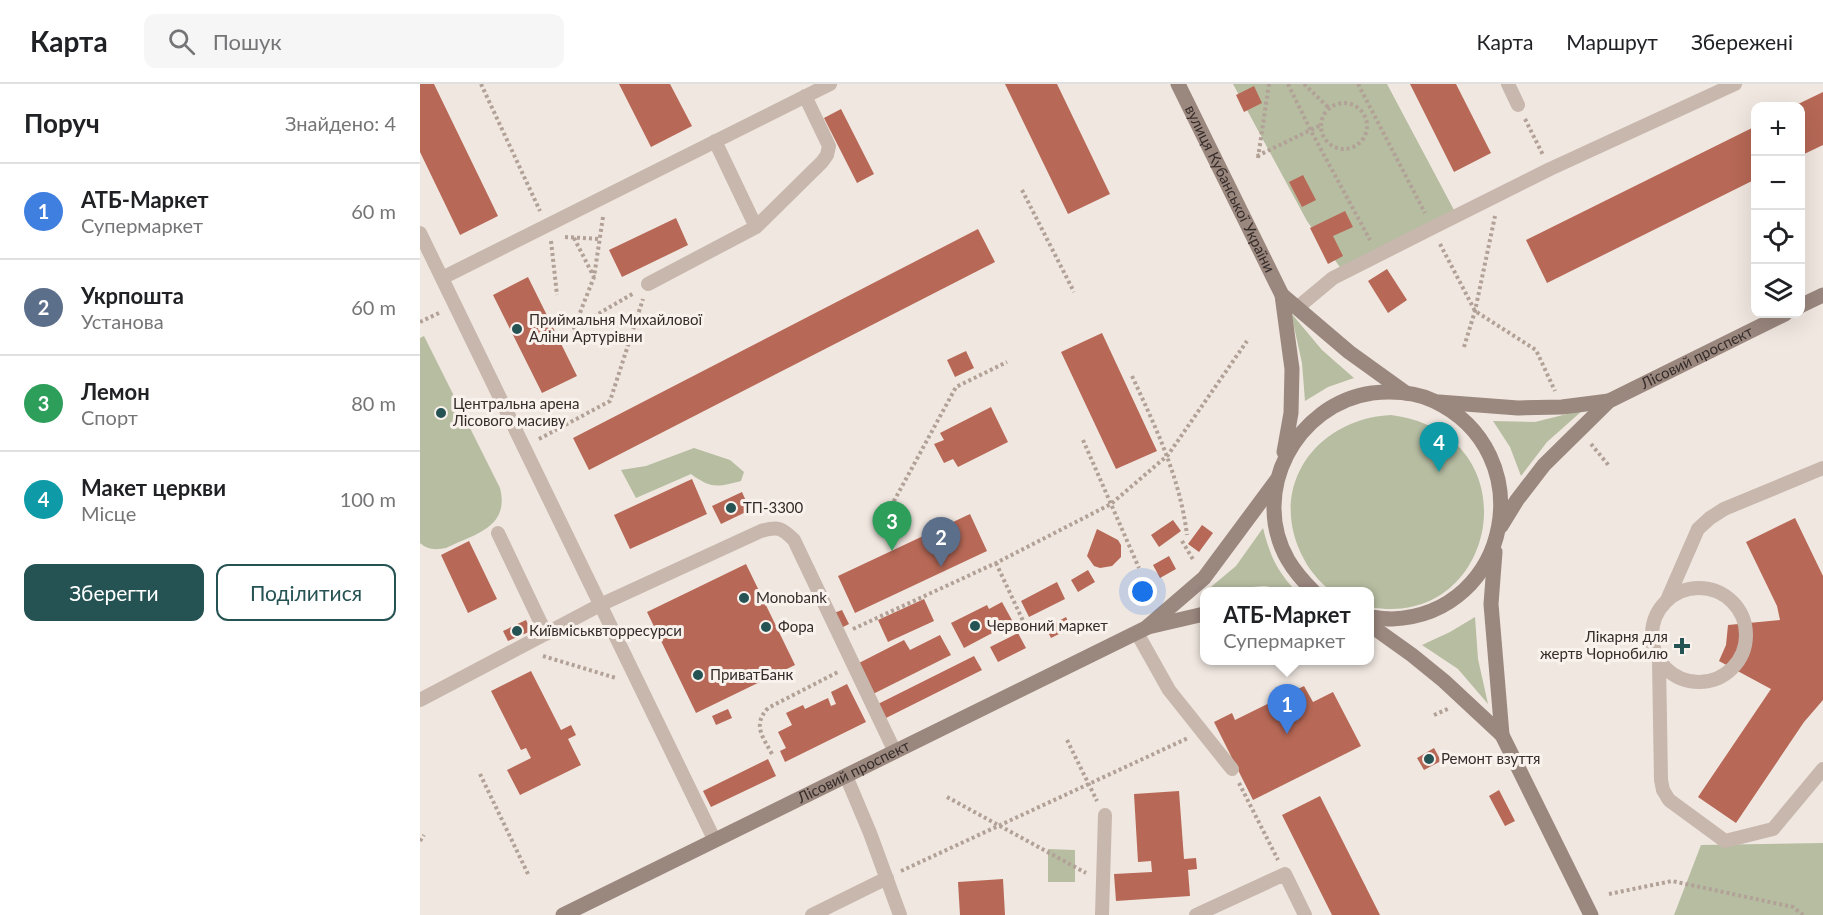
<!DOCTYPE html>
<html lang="uk">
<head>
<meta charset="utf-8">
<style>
	:root { --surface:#fff; --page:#f6f6f6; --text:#202124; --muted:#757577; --line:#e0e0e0; --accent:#255253 }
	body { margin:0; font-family:Lato,sans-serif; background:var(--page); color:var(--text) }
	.controls { position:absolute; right:18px; top:18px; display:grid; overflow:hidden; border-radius:12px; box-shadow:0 6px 24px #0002 }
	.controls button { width:54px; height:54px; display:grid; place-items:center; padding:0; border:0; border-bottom:2px solid var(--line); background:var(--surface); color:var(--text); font:30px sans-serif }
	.you { position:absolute; left:723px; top:508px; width:21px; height:21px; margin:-15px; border:4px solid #fff; border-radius:50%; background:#1a73e8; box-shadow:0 0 0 9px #1a73e833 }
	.badge { display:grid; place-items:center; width:39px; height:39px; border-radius:50%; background:var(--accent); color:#fff; font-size:20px; font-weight:700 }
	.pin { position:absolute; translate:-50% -50px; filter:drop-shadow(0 2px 3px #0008) }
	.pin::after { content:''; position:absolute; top:32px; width:21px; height:18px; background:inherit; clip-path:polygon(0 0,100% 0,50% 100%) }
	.popup { position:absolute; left:780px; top:503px; width:174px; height:78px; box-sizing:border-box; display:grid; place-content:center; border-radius:12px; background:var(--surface); filter:drop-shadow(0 2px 4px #0005); font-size:20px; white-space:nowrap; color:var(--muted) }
	.popup b { font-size:22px; color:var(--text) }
	.popup::after { content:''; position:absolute; left:50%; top:100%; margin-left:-12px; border:12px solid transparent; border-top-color:var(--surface) }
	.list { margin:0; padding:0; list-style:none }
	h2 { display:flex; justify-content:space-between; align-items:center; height:78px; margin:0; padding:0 24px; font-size:26px }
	h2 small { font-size:20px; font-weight:400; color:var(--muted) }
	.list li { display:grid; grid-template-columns:39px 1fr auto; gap:18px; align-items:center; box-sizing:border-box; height:96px; padding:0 24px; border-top:2px solid var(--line) }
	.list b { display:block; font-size:22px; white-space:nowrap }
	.list p { margin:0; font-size:20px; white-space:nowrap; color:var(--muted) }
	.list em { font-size:20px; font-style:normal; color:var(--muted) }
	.actions { display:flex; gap:12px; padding:18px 24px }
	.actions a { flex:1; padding:14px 0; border:2px solid var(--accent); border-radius:12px; text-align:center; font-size:21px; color:var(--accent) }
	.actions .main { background:var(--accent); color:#fff }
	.icon { flex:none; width:33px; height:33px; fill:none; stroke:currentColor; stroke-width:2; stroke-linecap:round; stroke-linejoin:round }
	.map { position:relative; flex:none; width:1403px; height:831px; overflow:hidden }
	header { display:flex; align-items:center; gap:36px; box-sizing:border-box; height:84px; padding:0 30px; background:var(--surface); border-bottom:2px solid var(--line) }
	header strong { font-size:28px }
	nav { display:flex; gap:33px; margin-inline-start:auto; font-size:21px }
	.search { width:420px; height:54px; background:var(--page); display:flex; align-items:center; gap:15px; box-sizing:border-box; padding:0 21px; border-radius:12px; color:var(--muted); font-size:22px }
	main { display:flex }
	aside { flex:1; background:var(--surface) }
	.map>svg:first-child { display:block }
	.green { fill:#b6bda1 }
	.building { fill:#b76856 }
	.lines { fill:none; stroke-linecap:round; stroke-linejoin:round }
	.path { stroke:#b2a197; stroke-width:4; stroke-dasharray:3 3; stroke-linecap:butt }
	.lane { stroke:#c7b7ad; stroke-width:14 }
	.secondary { stroke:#9a877e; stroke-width:15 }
	.poi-dot { fill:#255253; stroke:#f8f1ec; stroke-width:2 }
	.labels { text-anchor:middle; stroke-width:6; stroke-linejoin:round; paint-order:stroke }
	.street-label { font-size:15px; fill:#362d2b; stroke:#f8f1ec }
	.poi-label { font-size:15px; fill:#362d2b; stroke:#f8f1ec; text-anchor:start }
</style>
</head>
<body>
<header>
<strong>Карта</strong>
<div class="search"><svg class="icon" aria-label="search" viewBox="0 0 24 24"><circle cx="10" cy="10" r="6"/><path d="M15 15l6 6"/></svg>Пошук</div>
<nav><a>Карта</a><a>Маршрут</a><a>Збережені</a></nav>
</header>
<main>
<aside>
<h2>Поруч<small>Знайдено: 4</small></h2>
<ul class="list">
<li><span class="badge" style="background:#3f7fe0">1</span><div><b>АТБ-Маркет</b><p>Супермаркет</p></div><em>60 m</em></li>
<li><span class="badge" style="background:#5c6f8a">2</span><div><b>Укрпошта</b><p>Установа</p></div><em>60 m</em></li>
<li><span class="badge" style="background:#2e9e5b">3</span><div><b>Лемон</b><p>Спорт</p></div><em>80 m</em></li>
<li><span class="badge" style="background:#0f9aa8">4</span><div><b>Макет церкви</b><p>Місце</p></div><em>100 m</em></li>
</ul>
<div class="actions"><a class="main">Зберегти</a><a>Поділитися</a></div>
</aside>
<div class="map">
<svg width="1403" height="831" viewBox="0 0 1403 831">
	<rect width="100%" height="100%" fill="#f0e7e0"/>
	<!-- green -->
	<path class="green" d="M813 0H967L1034 126 922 186 887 137Z
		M871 229 902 266 934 294 908 303 885 317 882 279Z
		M4 252 80 404C90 444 54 450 26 464 16 466 8 466 0 459V254Z
		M1163 326 1127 358 1101 392 1090 363 1073 337 1115 338Z
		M971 331C1116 350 1078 547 950 523V508C940 508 921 510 913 507 904 504 889 485 885 477 845 406 894 335 971 331Z
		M274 364 310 376 324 388 321 397C298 403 291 405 271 390L216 414 201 386 226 382Z
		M843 444C850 472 857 487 876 507L844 502 786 507 816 482Z
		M1055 533 1058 575 1068 620 1038 585 1002 561 1030 548Z
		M1403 759V831H1254L1281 761Z
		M628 765 655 766V798H628Z"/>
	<!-- building -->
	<path class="building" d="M0 0H14L78 132 40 151 0 68Z
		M199 0H250L272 42 231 63Z
		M585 0H637L690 110 648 130Z
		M990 0H1036L1071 69 1034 88Z
		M834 2 842 19 824 28 816 11Z
		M1403 8V61L1380 72V22H1374Z
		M421 25 454 90 437 99 404 34Z
		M1336 42V95L1127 199 1106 156Z
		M883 91 896 116 882 123 869 98Z
		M925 127 933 143 913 152 923 172 908 180 890 144Z
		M256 134 268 161 202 193 189 166Z
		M558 145 575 178 169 386 153 354Z
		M967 185 987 216 968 229 948 197Z
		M108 193 157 292 122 309 73 211Z
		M682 249 737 367 696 385 641 268Z
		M546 267 554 284 535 293 527 276Z
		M571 323 588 358 538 383 533 375 524 379 514 360 524 356 520 349Z
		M272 395 287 430 210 465 194 431Z
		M322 408 330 426 301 440 292 422Z
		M550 430 567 467 435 529 418 492Z
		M1375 434 1403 492V616L1384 638 1316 739 1278 713 1351 605 1299 577 1306 561 1308 541 1360 536 1357 522 1326 458Z
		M753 436 761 447 739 463 731 451Z
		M782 441 793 449 779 468 768 460Z
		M677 445 698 456 701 461V473L692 482 680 484 674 482 667 472Z
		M49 457 77 515 48 529 21 471Z
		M749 472 756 485 740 494 733 481Z
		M326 480 375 581 276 629 227 528Z
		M668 486 675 498 658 508 651 496Z
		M637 498 645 515 609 533 601 517Z
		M504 515 514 537 468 558 458 536Z
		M582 518 593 538 544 564 531 539 567 521 569 525Z
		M422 526 429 540 421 544 414 529Z
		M646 533 651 544 631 554 626 544Z
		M106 536 111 547 88 557 83 547Z
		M598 549 606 564 578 578 570 563Z
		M520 551 531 571 453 610 437 580 484 556 490 566Z
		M554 572 562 586 466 634 458 620Z
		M111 587 141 646 151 641 156 651 148 655 161 681 100 711 87 686 111 674 106 664 101 666 71 607Z
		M427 600 446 638 365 678 360 667 366 664 358 648 372 641 366 629 383 621 385 625 408 614 411 622 416 620 411 608Z
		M884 602 893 618 913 608 941 662 833 716 794 638 812 629 815 636Z
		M308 625 312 634 296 641 292 632Z
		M1014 664 1021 677 1004 686 997 674Z
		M348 675 356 692 291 723 283 707Z
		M1079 706 1095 737 1085 742 1069 712Z
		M759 707 764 775 776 774 777 785 768 786 770 812 696 817 694 790 732 788 731 777 718 778 714 710Z
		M900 712 960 831H912L862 731Z
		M583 795 585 831H540L538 798Z"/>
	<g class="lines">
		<!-- path -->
		<path class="path" d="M61 0 120 127
			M868 0 891 47 950 156
			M884 0 909 24
			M938 0 1005 129
			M901 42a23 23 0 1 1 46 0a23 23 0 1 1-46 0Z
			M1105 35 1123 71
			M837 72 901 41
			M838 74 849 0
			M602 106 654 208
			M183 133 174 193 154 244 214 209
			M145 153 180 155
			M154 154 174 193
			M131 157 137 211
			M1020 160 1055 227 1116 266 1135 307
			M0 238 21 228
			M1044 263 1055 227 1075 132
			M712 292C736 344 760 394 767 451
			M119 355 190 317 223 215
			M663 356 719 484
			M1171 360 1190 383
			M469 447 474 417 536 303 587 278
			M762 457 774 477
			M576 479 604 539
			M433 545 576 479 691 420 748 371 827 257
			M123 572 196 594
			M1014 631 1030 624
			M647 656 677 717
			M352 670C343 653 332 641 348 624L418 588
			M60 690 108 790
			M819 699 858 776
			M527 713 666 789
			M0 757 4 751
			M481 787 768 654
			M1189 810 1252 797 1373 823 1383 831"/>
		<!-- lane -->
		<path class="lane" d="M1088 0 1098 21
			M295 57 336 143
			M0 149 294 755
			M22 194 410 0
			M228 200 336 143 402 78 407 71 409 62 385 12
			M877 224 913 194 1012 144 1130 85 1315 0
			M78 449 126 550
			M1232 551a47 47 0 1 1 94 0a47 47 0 1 1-94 0Z
			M1247 516 1278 445 1290 434 1304 425 1403 384
			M717 549 749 606 812 685
			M1239 577 1241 696 1243 706 1249 716 1305 757 1353 745 1403 685
			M0 616 180 521 341 447C358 442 362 444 374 456L475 668
			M426 692 450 749 480 831
			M392 831 467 794
			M682 831 685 731
			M776 831 865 790 885 831"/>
		<!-- secondary -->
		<g class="secondary">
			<path id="s1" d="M758 0 862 211 872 285 871 329 864 368"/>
			<path d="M862 211 929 268 986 309"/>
			<path d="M1380 222 1403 211"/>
			<path d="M1019 318 1098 324 1142 323 1189 317"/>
			<path id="s2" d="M1081 442 1097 416 1124 381 1189 317 1365 230"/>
			<path d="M1075 468 1071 520 1082 651"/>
			<path d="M894 508C884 498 875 488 868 476 829 408 876 320 952 309 972 307 995 308 1014 317 1122 368 1092 530 972 535 965 535 957 534 950 533"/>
			<path d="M950 541 992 571 1024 597 1082 651 1171 831"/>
			<path d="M728 543 784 530"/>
			<path id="s3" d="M143 831 726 544 784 494 856 397"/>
		</g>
	</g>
	<!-- markers -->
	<g class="poi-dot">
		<circle cx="97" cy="245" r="6"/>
		<circle cx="21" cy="329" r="6"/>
		<circle cx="311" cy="424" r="6"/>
		<circle cx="324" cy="514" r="6"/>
		<circle cx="555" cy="542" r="6"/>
		<circle cx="346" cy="543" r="6"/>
		<circle cx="97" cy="547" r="6"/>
		<path d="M1259 553h6v6h6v6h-6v6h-6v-6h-6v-6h6z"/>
		<circle cx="278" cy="591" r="6"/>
		<circle cx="1009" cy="675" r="6"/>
	</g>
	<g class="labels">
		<!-- street labels -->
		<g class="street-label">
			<text dy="5" stroke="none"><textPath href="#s1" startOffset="117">вулиця Кубанської України</textPath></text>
			<text dy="5" stroke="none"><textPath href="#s2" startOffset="264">Лісовий проспект</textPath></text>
			<text dy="5" stroke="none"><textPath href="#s3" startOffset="324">Лісовий проспект</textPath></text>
		</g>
		<!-- poi labels -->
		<g class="poi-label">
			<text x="109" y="241">Приймальня Михайлової<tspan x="109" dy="17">Аліни Артурівни</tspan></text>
			<text x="33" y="325">Центральна арена<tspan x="33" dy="17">Лісового масиву</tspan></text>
			<text x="323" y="429">ТП-3300</text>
			<text x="336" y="519">Monobank</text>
			<text x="567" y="547">Червоний маркет</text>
			<text x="358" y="548">Фора</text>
			<text x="109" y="552">Київміськвторресурси</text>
			<text x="1248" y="558" text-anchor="end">Лікарня для<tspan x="1248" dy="17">жертв Чорнобилю</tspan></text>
			<text x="290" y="596">ПриватБанк</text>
			<text x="1021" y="680">Ремонт взуття</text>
		</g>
	</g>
</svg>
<div class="controls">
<button>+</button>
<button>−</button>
<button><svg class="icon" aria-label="locate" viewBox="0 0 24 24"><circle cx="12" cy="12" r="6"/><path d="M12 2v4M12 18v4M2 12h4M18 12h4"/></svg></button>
<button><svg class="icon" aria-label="layers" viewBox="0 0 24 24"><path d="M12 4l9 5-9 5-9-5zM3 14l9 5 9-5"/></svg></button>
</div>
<div class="you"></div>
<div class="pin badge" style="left:867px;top:650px;background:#3f7fe0">1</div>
<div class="popup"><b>АТБ-Маркет</b>Супермаркет</div>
<div class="pin badge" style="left:521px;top:483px;background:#5c6f8a">2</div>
<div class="pin badge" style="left:472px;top:467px;background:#2e9e5b">3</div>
<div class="pin badge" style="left:1019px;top:388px;background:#0f9aa8">4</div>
</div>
</main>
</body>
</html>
